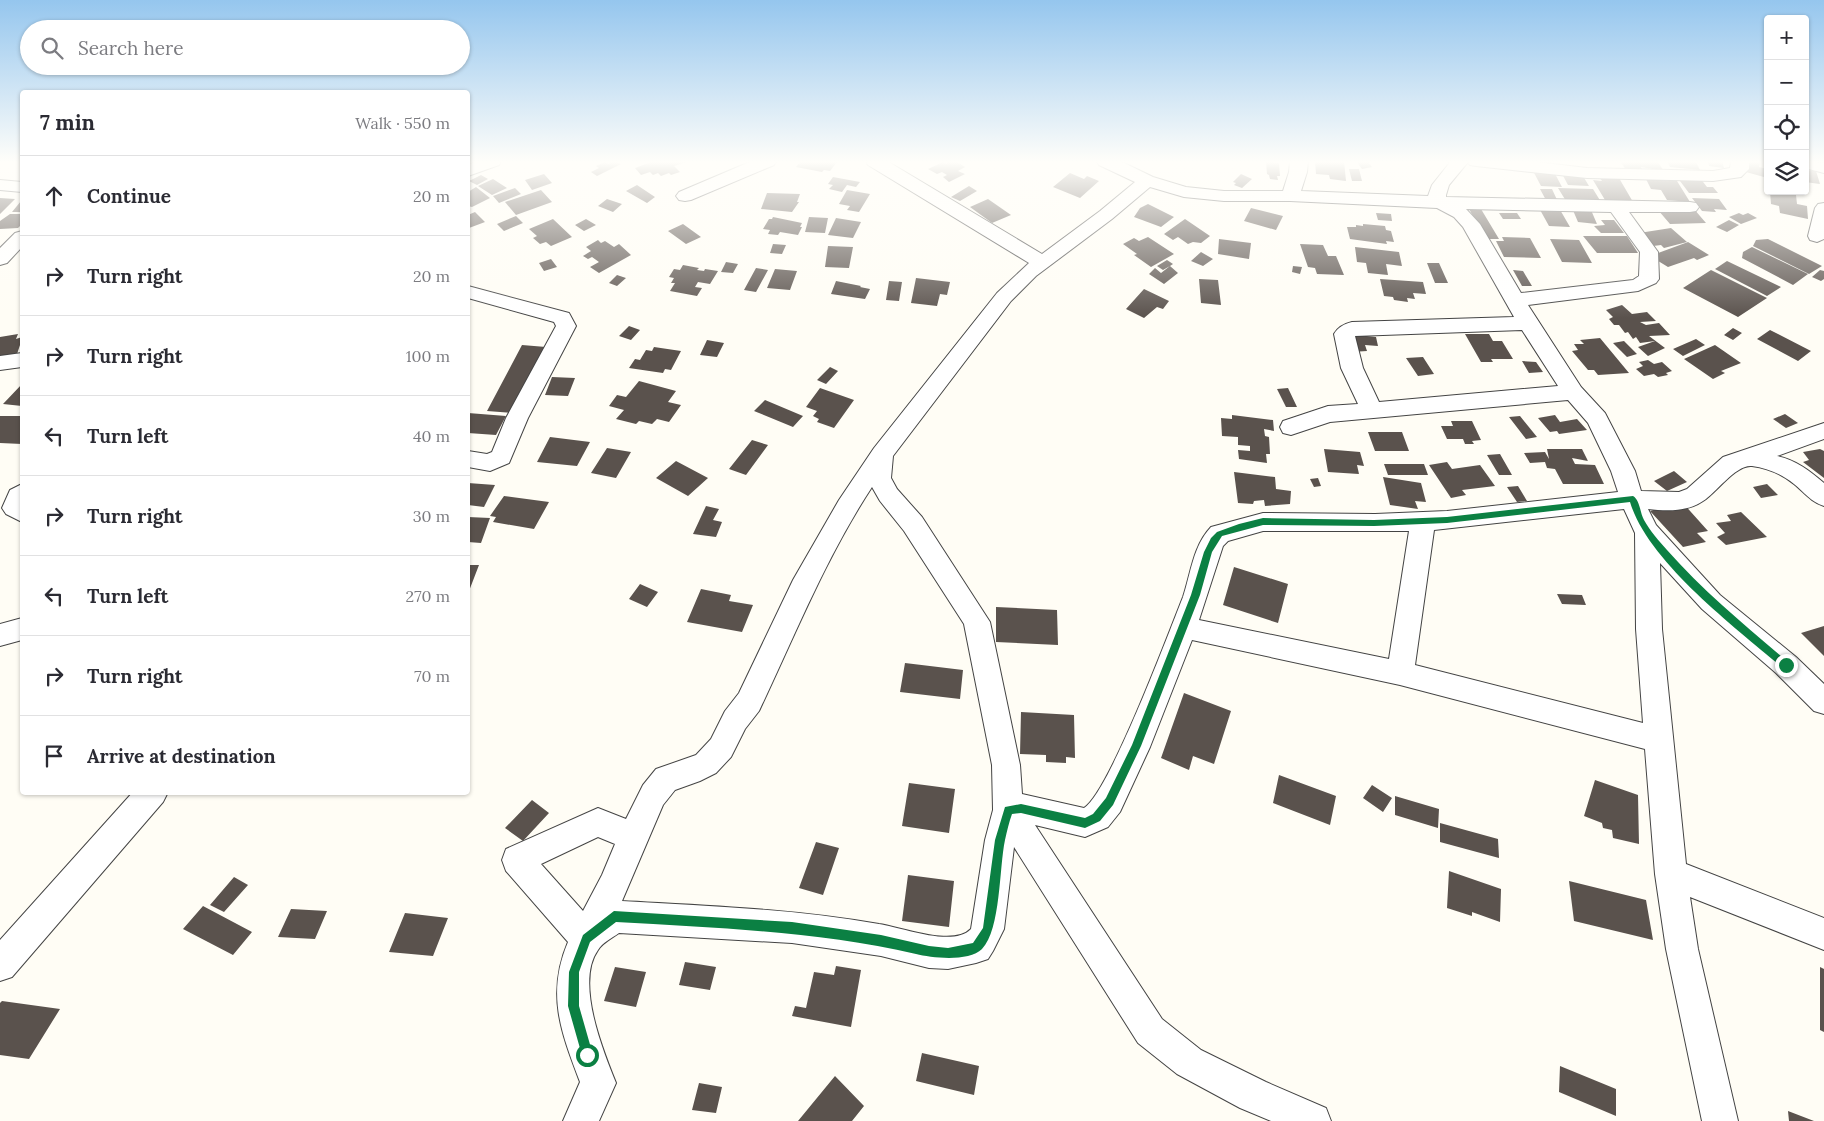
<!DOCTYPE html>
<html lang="en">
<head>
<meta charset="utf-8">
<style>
	:root { --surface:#fff; --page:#f2f2f3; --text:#2b2b33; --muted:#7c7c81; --line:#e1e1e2 }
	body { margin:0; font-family:Lora,serif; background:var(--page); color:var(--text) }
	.controls { position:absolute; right:15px; top:15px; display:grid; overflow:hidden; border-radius:5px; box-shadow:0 1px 4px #0004 }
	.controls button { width:45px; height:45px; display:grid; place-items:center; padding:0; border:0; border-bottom:1px solid var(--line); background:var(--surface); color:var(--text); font:25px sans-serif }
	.stop { position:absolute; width:15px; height:15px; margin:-11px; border:4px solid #0b8043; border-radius:50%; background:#fff }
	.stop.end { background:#0b8043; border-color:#fff; box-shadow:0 1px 5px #0008 }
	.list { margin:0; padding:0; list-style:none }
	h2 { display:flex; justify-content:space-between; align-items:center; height:65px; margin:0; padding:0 20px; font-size:21px }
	h2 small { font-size:16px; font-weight:400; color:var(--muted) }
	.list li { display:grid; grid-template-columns:32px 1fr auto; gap:15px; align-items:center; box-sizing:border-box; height:80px; padding:0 20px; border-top:1px solid var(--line) }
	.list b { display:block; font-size:19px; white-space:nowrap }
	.list em { font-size:16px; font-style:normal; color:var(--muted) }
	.icon { flex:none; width:28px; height:28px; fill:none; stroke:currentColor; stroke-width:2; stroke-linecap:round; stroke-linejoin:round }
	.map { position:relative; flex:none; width:1824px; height:1121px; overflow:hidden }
	.search { position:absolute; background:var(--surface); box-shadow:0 1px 4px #0004; left:20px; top:20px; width:450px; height:55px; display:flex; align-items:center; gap:12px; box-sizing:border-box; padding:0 18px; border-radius:28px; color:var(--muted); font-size:19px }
	.panel { position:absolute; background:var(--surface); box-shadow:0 1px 4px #0004; left:20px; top:90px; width:450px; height:705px; border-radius:5px }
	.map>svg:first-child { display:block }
	.building { fill:#5a524d }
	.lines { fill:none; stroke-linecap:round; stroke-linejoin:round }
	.minor-casing { stroke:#444; stroke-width:2 }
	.minor { fill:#fff; fill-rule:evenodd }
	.route { fill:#0b8043 }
</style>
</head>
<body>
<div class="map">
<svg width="1824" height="1121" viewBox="0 0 1824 1121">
	<rect width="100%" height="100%" fill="#fffdf5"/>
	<!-- building -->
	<path class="building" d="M613 161 621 164 597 176 591 172 599 168 596 166 605 162 608 164Z
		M654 161H687V162L674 166 680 172 671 175 669 173 661 176 658 173 653 175 650 172 641 175 635 168Z
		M801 161H833L837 162 830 171 824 170 822 172 796 167Z
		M950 161H956L965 167 958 171 965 174 949 182 943 177 947 175 942 172 937 174 928 169 943 162 946 164Z
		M1315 161H1344L1346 181 1330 179 1329 175 1316 174Z
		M1356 161H1367L1372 167 1362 169Z
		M1620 161H1657L1664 171 1641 167 1643 171 1626 170Z
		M1667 161 1696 162 1700 170 1670 167Z
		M1708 161H1722L1724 168 1709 166Z
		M1747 161 1760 162 1759 167 1768 169V175L1764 174V177L1746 172Z
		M1266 162 1279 163 1280 176H1277L1278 180 1270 179 1269 175 1267 174Z
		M1349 169H1359L1362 181H1352Z
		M1532 169 1553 170 1562 187 1541 186Z
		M1560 170 1580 171 1589 186 1568 185Z
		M1805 170 1816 171 1820 184 1805 182Z
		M1070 173 1084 179 1087 176 1099 181 1080 198 1053 187Z
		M544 174 552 183 532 190 525 180Z
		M1241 174 1252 179 1242 188 1234 185 1236 183 1233 182Z
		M481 175 488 179 477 185 469 181Z
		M833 177 860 182 856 187 847 185 842 192 829 189 833 185 828 184Z
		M1599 177 1619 178 1633 202 1605 200 1593 180 1602 181Z
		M1685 177 1700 178 1707 187H1713L1718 193H1689L1680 181Z
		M493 179 507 188 492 195 478 186Z
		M1646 179 1677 181 1690 202 1667 200 1661 190 1651 189Z
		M637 185 655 197 647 203 626 191Z
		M969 186 977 191 960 201 951 197Z
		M476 187 490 198 472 207 468 206V192Z
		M515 188 521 194 499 203 493 196Z
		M1558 188 1593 189 1601 202 1566 201Z
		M1540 189H1552L1558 202H1547Z
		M541 190 552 202 516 215 505 202Z
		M847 190 870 194 859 212 847 210 850 206 839 204Z
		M1770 191 1796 195 1797 204 1807 206 1808 219 1780 213 1779 206 1771 204Z
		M767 193 800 194 797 202H799L792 212 761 209Z
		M0 198 15 199 0 214Z
		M1692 198 1719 199 1727 210 1714 209 1716 212 1702 211Z
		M607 199 622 204 613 212 598 206Z
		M988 199 1011 215 992 223 970 207Z
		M21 201H22V212H12Z
		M1148 204 1174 217 1161 227 1134 217 1140 208Z
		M1251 208 1283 216 1276 230 1244 221Z
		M1539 208H1559L1570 227 1549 226Z
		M1572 208 1591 210 1597 224 1578 222Z
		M1469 209H1481L1499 239H1486Z
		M1694 209 1706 223 1670 224 1658 210Z
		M475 212 485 222 469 228 468 215Z
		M1376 213 1391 214 1392 221 1378 220Z
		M1499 213H1517L1521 219H1503Z
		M1739 213 1743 215 1748 213 1757 218 1741 224 1729 217Z
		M10 214H22V224L18 228 0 229V221Z
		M516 216 523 223 504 231 497 224Z
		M773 217 802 223 800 227H802L798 235 780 232 778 235 768 234 770 230 763 229 769 219H772Z
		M809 217 828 218 825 233 805 232Z
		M836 218 861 222 853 238 828 235Z
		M553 219 572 237 551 246 546 242 540 244 533 238 537 236 529 229Z
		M586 219 596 225 584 231 575 225Z
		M1185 219 1210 236 1201 243 1193 242 1188 244 1178 237 1173 240 1164 234Z
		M1601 220H1614L1624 233H1601L1594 226 1605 225Z
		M1729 220 1739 225 1727 232 1716 227Z
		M683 224 701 237 686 244 668 231Z
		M1363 224 1385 226 1386 230 1391 231 1394 242 1386 241 1387 244 1350 239 1347 227H1356V225L1363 226Z
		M1671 228 1687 242 1664 248 1661 245 1653 246 1639 233Z
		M1583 236H1627L1638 253H1597Z
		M1148 237 1174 254 1151 267 1134 255 1137 254 1123 244 1134 238 1139 241Z
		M1502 237 1530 238 1541 258 1504 257 1496 241H1504Z
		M1219 239 1251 243 1249 259 1218 254Z
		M1550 239 1579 240 1592 263 1562 262Z
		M1768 239 1822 266 1809 274 1753 246 1756 240Z
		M598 240 601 243 605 241 614 247 619 244 631 255 599 273 590 267 599 262 592 257 588 259 583 256 591 251 586 247Z
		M1688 242 1709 255 1697 260 1694 258 1668 267 1650 256Z
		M773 244 786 245 782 254 770 253Z
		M1300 244 1323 245 1328 256H1336L1344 275 1317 274 1315 268 1308 267Z
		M828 246 853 247 849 268 825 267Z
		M1355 247 1399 252 1402 266 1386 264 1388 275 1368 273 1366 263 1357 262Z
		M1752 247 1808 274 1793 285 1742 258 1743 252Z
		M1201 252 1213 259 1203 266 1191 261Z
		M551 259 557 267 544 271 539 263Z
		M1167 260 1173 264 1170 266 1178 273 1164 284 1149 274 1155 268 1161 273 1170 266 1163 270 1157 266Z
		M1727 261 1781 287 1767 296 1715 269Z
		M726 262 738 264 733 273 721 272Z
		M1427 263H1439L1448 283H1435Z
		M683 265 699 268 697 270 704 271 705 269 718 271 710 284 698 282 695 287 702 288 697 296 670 291 675 283H671L674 278 669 277 674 269 680 270Z
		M1293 266 1302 267 1300 274 1292 272Z
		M756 268 768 270 756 292 744 290Z
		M775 269 797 271 790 290 767 288Z
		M1513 270 1523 271 1532 286H1522Z
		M1711 270 1767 298 1738 317 1683 288Z
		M1820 270 1824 271V279L1821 281 1812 277Z
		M617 275 626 278 617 286 609 283Z
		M916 278 950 282 947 295 940 294 937 306 911 303Z
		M1199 279 1218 280 1221 305 1201 303Z
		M1380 279 1423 282 1426 294 1413 293 1415 299 1407 298 1408 302 1394 300 1393 297 1384 296Z
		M836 281 861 286 860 287 870 289 865 299 831 294Z
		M889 281 902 282 899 301 886 300Z
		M1144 289 1169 301 1163 309 1157 307 1144 318 1126 309Z
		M1622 305 1632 314 1647 312 1656 321 1640 322 1646 325 1659 323 1670 335 1649 336 1665 348 1648 356 1638 347 1655 341 1640 343 1636 337 1633 339 1628 332 1625 333 1619 325H1614L1609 319 1613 317 1606 310Z
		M629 326 640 330 631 340 619 336Z
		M1733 328 1742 333 1733 340 1724 335Z
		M1770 330 1811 351 1798 361 1757 339Z
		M18 334 16 339 22 337V339L17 354 0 357V337Z
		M1347 334 1376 337 1378 346 1365 345 1367 351 1352 352Z
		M1465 334H1489L1493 341H1502L1513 359H1491L1493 362H1481Z
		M1600 338 1629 373 1598 375 1594 370H1588L1572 351 1578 350 1574 344H1584L1580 340Z
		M1696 339 1705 345 1683 356 1673 349Z
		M707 340 724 343 717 357 700 355Z
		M1624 341 1637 354 1627 357 1613 343Z
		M522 345 546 347 513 413 487 411Z
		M1715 345 1741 363 1721 371 1725 373 1713 379 1684 359Z
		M654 347 681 351 671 370 665 369 663 373 629 368 635 359 640 360 646 350 652 351Z
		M1423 357 1434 374 1418 376 1406 358Z
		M1648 360 1654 364 1662 362 1672 371 1666 373 1668 375 1658 377 1654 374 1644 376 1636 369 1643 366 1639 362Z
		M1522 361 1536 362 1543 372 1529 373Z
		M830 367 838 371 826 384 817 380Z
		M552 377 575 378 568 396 545 395Z
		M639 381 676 391 668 402 681 405 669 422 657 419 652 424 639 421 636 424 616 419 624 410 609 406 617 395 626 397Z
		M22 384V406L3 404Z
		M820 388 854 400 834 428 817 422 819 419 813 416 817 411 806 407Z
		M1288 388 1297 407H1286L1277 389Z
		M765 400 803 416 793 427 754 411Z
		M468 413 506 416 496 435 468 433Z
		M1785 414 1798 423 1786 428 1773 419Z
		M1232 415 1273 420 1274 431 1264 429 1265 436 1269 437 1270 454H1266L1267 463 1239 459 1238 450 1250 451V446L1238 445V437L1222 436 1221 418 1232 419Z
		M1555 415 1560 422 1577 419 1587 430 1559 434 1557 431 1550 432 1538 418Z
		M0 416H22V444L0 443Z
		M1520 416 1537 437 1526 439 1509 417Z
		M1451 421H1472L1481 440 1472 441 1474 444H1465L1463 439H1447L1441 426H1453Z
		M1368 432H1402L1409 451H1375Z
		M550 437 590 442 577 466 537 462Z
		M752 440 768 445 746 475 729 469Z
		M607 448 631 452 616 478 591 473Z
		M1324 449 1360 452 1364 466 1357 465 1359 474 1328 472Z
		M1547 449H1582L1588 461 1572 458 1575 464 1595 465 1604 484H1563L1555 469 1547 468 1545 462 1530 463 1524 453 1545 452 1549 459Z
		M1820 449 1824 451V478L1803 462 1809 460 1803 452Z
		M1500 454 1512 475H1499L1487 455Z
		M676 461 708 478 688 496 656 478Z
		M1447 462 1452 469 1480 465 1495 486 1462 490 1466 495 1451 498 1429 465Z
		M1384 464H1424L1428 475H1388Z
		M1674 471 1687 482 1667 491 1654 481Z
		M1234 472 1275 477 1276 489 1291 491 1290 504 1265 506 1264 500 1254 501 1253 504 1238 503Z
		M1383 477 1421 483 1426 502 1415 501 1418 509 1390 505Z
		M1318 478 1321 486 1314 487 1310 479Z
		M468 483 495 485 484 507 468 505Z
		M1767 484 1778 495 1761 498 1753 487Z
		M1518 486 1527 501 1517 502 1507 487Z
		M504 496 549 502 534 529 493 522 496 517 490 516Z
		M1682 502 1708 531 1697 533 1706 542 1683 547 1650 511Z
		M706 506 719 509 713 520 722 522 716 537 693 534Z
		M1741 512 1767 537 1726 545 1717 537 1725 533 1716 523 1731 521 1727 515Z
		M468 517 490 518 481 543 468 542Z
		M468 565H479L469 591H468Z
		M1234 567 1288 584 1278 623 1223 605Z
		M640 584 658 592 647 607 629 599Z
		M701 589 731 595 729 601 753 605 742 632 687 622Z
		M1557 594 1582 595 1586 605 1562 604Z
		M996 607 1057 610 1058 645 996 642Z
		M1824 626V656L1801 633Z
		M905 663 963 670 960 699 900 692Z
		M1184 693 1231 711 1214 764 1193 756 1189 770 1161 758Z
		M1021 712 1074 715 1075 758 1066 757V763L1046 762V755L1020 754Z
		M1279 775 1336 796 1330 825 1273 803Z
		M1595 780 1638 795 1639 844 1613 838 1612 830 1603 828 1602 823 1584 816Z
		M909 783 955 789 949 833 902 826Z
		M1372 785 1392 798 1383 812 1363 798Z
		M1395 796 1439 809 1438 828 1395 815Z
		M532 800 549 813 523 841 505 828Z
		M1440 823 1498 839 1499 858 1440 842Z
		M816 842 839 848 823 895 799 888Z
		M1449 871 1501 889 1500 922 1472 912V916L1447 908Z
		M908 875 954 881 949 927 902 921Z
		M234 877 248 885 224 912 210 905Z
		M1569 881 1646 900 1653 940 1574 921Z
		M203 906 252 932 233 955 183 929Z
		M291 909 327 911 315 939 278 937Z
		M405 913 448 918 433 956 389 952Z
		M685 962 716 967 710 990 679 985Z
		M836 966 861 970 851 1027 792 1016 795 1006 806 1008 814 972 834 975Z
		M615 967 646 972 636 1007 604 1001Z
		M1820 967 1824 969V1032L1820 1030Z
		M2 1001 60 1009 29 1059 0 1055V1003Z
		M922 1053 979 1066 974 1095 916 1081Z
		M1560 1066 1616 1089V1116L1559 1092Z
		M835 1076 864 1106 852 1121H798Z
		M699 1083 722 1087 716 1113 692 1110Z
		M1788 1111 1814 1121H1789Z"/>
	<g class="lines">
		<!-- minor casing -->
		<g class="minor-casing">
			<path id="minor" d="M477 161H501L499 165 468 176V165Z
				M752 161H776L774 165 691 200 685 201 679 200 676 196 679 192Z
				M866 161H887L1042 254 1100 211 1135 182 1099 165 1097 161H1120L1153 177 1186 187 1224 191H1283L1289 172 1290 161H1308L1307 172 1301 191 1428 196 1432 185 1451 161H1528L1587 168 1713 171 1730 168 1731 161H1749V169L1741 177 1713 181 1587 178 1476 166 1470 165 1468 162 1449 185 1446 195V197L1690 202 1696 203 1699 207 1696 211 1690 212H1629L1658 252 1659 279 1656 283 1638 291 1528 305 1581 387 1605 413 1635 471 1641 491 1679 492 1687 489 1723 457 1824 423V439L1777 456C1796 460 1810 471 1824 483V506C1811 502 1804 492 1794 484 1782 474 1767 468 1752 466 1736 464 1716 493 1703 501 1687 512 1667 511 1648 509L1656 525 1720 595 1796 657 1824 684V714L1814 711 1776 673 1702 609 1660 563 1662 629 1686 864 1824 918V950L1690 897 1698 949 1738 1121H1702L1666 949 1655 874 1645 749 1400 685 1192 640 1150 747 1120 812 1108 827 1085 837 1035 825 1162 1019 1201 1050 1266 1082 1326 1108 1331 1121H1271L1240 1108 1177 1074 1138 1043 1014 847 1004 929 993 951 988 959 976 963 948 969 929 968 881 956 792 943 619 933C612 938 602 943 598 950 575 982 603 1051 616 1083L599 1121H563L580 1082C561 1032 546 994 568 942L506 871 502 860 506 849 598 808 626 819 643 785 656 769 696 755 711 739 725 711 739 693 793 580 839 500 874 448 997 293 1029 263 868 165ZM1150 187 1184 197 1224 201H1290L1437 208 1454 217 1463 227 1514 317 1352 322C1344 324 1338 327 1334 334L1341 368 1358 404 1328 406 1283 421 1280 427 1283 433 1291 435 1330 422 1568 400 1588 423 1611 471 1618 492 1447 511 1375 514 1263 513 1211 527C1193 546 1191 573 1183 597 1169 632 1109 793 1084 808L1022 794 1020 765 990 622 922 517 897 489 891 478 893 456 1011 301 1036 276 1112 219ZM1466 209 1611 212 1640 252 1639 276 1633 280 1521 293 1480 224ZM1522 330 1558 386 1379 402 1363 368 1355 336ZM872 487 880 501 904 531 964 624 992 765 993 810 985 840 971 929C953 948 901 927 879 924 794 909 708 906 622 901L663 805 675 790 700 781 716 773 731 757 745 729 759 711C795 635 826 557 872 487ZM1624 509 1635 533 1636 629 1643 723 1415 665 1434 530ZM1263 531H1409L1389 659 1199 620 1223 546 1228 541ZM598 837 615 844 602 875 583 911 541 864Z
				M1805 161 1824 163V173L1805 168Z
				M0 180 22 182V192L0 190Z
				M1824 203V239L1817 242 1810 240 1808 236 1815 208 1818 204Z
				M22 231V247L7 263 0 265V248L15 233Z
				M468 286 569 313 576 326 528 418 509 463 490 471 468 467V451L487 454 492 452 506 418 556 326 554 322 468 298Z
				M22 353V367L0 370V356Z
				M22 484V522L6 514 2 508 10 490Z
				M22 618V640L0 646V624Z
				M133 792H168L163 802 12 977 0 981V940Z"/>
		</g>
		<!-- minor -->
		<use href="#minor" class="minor"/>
	</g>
	<!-- sky -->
	<linearGradient id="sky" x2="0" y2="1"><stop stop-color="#95c6ee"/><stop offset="0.51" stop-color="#fffefa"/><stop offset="1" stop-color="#fffefa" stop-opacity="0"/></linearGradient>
	<rect width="1824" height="318" fill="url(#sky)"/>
	<!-- route -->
	<path class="route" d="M1633 496C1640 500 1640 513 1644 520 1650 531 1659 541 1667 550 1704 592 1747 627 1789 663V668H1783C1736 628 1648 562 1630 502L1447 523 1374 526 1263 525 1222 536 1212 552 1200 595 1141 746 1113 805 1100 821 1085 828 1021 813 1012 814C1009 822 1007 831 1005 840 999 868 1001 929 982 949 969 962 932 958 916 954 817 931 717 928 616 922L590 942 579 972V1006L593 1055 591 1059 587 1060 583 1059 568 1006 569 972 583 935 614 911 792 922 881 935 929 946 948 948 973 943 983 928 995 840 1005 807 1021 804 1085 818 1093 814 1106 798 1132 745 1191 595 1204 552 1211 538 1217 532 1239 524 1263 518 1374 520 1447 517Z"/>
</svg>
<div class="controls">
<button>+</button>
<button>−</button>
<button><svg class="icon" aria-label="locate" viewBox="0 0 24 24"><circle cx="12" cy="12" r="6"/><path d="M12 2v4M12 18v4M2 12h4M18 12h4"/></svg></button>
<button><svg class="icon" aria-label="layers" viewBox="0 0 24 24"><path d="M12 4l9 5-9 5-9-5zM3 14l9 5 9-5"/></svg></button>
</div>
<div class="stop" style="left:587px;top:1055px"></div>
<div class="stop end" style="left:1786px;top:665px"></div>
<div class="search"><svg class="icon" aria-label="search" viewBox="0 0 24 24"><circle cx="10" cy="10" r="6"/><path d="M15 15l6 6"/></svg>Search here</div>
<section class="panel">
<h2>7 min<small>Walk · 550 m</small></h2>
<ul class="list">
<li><svg class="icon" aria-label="ahead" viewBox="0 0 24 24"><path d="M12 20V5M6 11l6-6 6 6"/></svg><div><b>Continue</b></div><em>20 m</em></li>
<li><svg class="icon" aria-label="right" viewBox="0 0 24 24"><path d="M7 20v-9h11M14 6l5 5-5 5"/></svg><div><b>Turn right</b></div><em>20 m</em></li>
<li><svg class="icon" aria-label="right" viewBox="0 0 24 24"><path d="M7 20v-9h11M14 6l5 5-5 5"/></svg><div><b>Turn right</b></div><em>100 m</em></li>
<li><svg class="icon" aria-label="left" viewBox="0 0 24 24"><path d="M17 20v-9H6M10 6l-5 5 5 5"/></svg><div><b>Turn left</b></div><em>40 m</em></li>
<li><svg class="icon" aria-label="right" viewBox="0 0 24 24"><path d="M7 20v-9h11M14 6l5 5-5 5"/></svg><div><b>Turn right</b></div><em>30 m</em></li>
<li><svg class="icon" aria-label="left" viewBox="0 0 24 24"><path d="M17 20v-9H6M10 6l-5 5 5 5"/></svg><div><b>Turn left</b></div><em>270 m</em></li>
<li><svg class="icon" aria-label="right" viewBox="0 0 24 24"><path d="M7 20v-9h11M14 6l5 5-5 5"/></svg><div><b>Turn right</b></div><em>70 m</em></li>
<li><svg class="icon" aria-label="arrive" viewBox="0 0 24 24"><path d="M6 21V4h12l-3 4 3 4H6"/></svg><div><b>Arrive at destination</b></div></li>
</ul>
</section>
</div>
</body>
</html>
